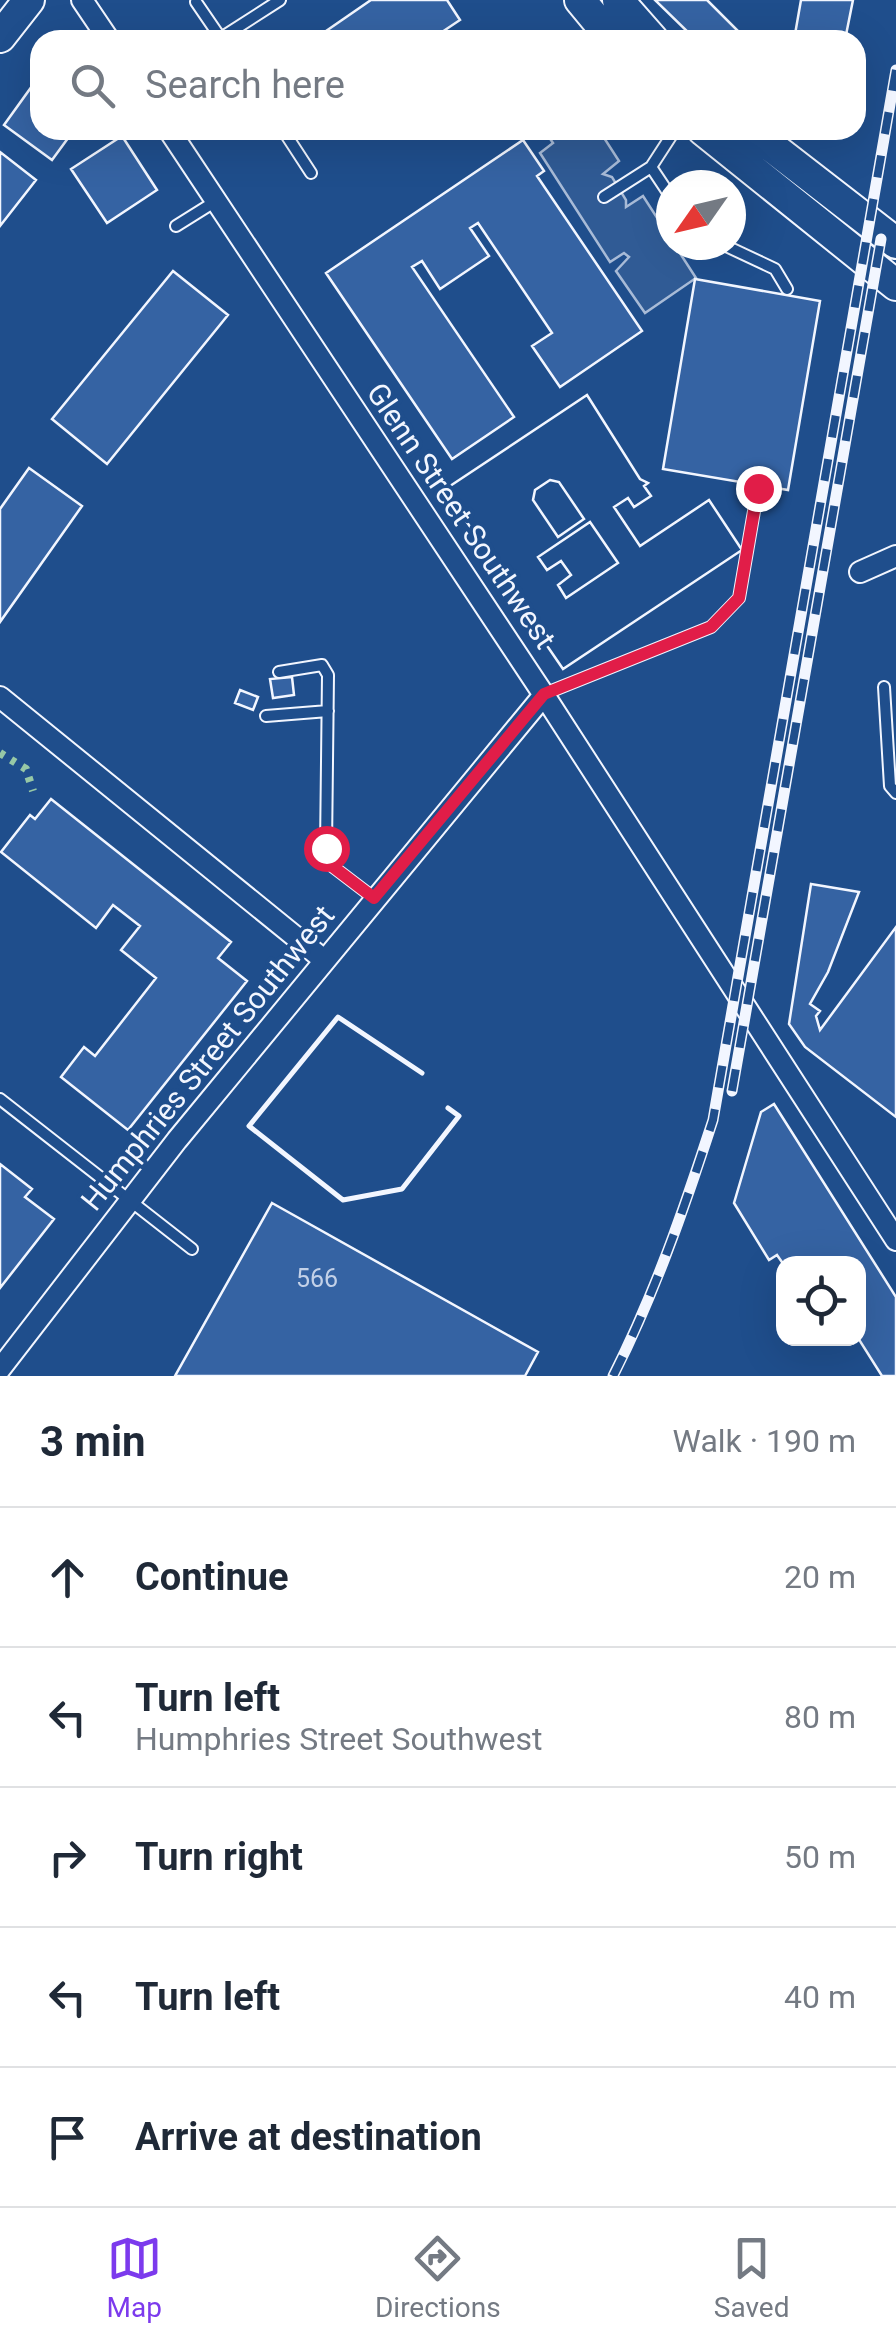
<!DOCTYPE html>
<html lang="en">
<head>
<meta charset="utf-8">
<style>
	:root { --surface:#fff; --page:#f6f6f7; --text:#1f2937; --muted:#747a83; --line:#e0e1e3; --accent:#7c3aed }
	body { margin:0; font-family:Roboto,sans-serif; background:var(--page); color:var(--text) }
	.controls { position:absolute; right:30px; bottom:30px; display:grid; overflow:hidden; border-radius:20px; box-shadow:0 10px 40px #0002 }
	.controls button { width:90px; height:90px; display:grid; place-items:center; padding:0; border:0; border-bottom:2px solid var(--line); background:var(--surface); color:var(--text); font:50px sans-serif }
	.compass { position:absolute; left:656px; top:170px; width:90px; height:90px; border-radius:50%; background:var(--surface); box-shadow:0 10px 40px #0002; rotate:236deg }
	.stop { position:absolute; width:30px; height:30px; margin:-22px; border:8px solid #e11d48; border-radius:50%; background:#fff }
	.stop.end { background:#e11d48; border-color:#fff; box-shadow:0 2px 10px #0008 }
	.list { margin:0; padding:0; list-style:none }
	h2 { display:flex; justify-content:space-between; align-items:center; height:130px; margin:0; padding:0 40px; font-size:42px }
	h2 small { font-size:32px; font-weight:400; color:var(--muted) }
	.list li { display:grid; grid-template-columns:65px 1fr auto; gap:30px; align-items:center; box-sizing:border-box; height:140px; padding:0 40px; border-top:2px solid var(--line) }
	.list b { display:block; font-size:38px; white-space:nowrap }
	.list p { margin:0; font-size:32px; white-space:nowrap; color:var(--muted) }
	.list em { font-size:32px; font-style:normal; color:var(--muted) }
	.icon { flex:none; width:55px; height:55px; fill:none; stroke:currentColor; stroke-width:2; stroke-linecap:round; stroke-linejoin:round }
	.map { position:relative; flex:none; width:896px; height:1376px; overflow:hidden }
	.search { position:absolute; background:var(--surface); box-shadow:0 10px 40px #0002; left:30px; right:30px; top:30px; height:110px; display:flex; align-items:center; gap:25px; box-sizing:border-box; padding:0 35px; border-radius:30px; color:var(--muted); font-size:38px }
	.sheet { height:830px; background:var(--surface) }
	nav { display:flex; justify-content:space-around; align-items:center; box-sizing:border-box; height:140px; border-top:2px solid var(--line); background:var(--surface); font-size:28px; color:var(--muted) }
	nav a { display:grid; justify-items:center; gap:5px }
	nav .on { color:var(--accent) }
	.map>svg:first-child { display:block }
	.parking { fill:#305b95; stroke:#a8bbd7; stroke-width:2.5 }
	.building { fill:#3563a3; stroke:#f2f6ff; stroke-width:2.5; fill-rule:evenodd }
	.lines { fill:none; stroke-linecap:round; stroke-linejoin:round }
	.lane-casing { stroke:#f2f6ff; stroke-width:14 }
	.street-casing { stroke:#f2f6ff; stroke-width:24 }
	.secondary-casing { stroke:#f2f6ff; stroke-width:34 }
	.lane { stroke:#1f4e8c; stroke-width:10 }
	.street { stroke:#1f4e8c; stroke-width:20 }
	.secondary { stroke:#1f4e8c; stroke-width:30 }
	.rail-casing { stroke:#f2f6ff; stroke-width:11 }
	.rail { stroke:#1f4e8c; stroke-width:8; stroke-dasharray:22; stroke-linecap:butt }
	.hedge { stroke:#97c8a6; stroke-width:8; stroke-dasharray:5 8; stroke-linecap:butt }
	.wall { stroke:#f2f6ff; stroke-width:5 }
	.route { stroke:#e11d48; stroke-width:12 }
	.labels { text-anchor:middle; stroke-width:8; stroke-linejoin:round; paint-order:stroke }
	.number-label { font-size:25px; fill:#c3d1e8 }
	.street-label { font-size:30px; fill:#f2f6ff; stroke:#1f4e8c }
</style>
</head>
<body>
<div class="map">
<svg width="896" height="1376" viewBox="0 0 896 1376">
	<rect width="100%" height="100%" fill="#1f4e8c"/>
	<!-- parking -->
	<path class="parking" d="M544 130H599L619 161 603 174 612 177 626 200V207L643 196 696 278 645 313 616 271 629 257 624 253 610 262 540 153 553 143Z"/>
	<!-- building -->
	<path class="building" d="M371 0H447L460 20 430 40H313Z
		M655 0H707L747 40H696Z
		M801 0H853L845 40H794Z
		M40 75V130H74L52 160 4 125Z
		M122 136 157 190 107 223 71 169Z
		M523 140 544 171 537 176 642 331 560 387 532 346 552 333 478 223 470 228 489 256 440 289 422 261 412 267 514 417 452 459 326 273Z
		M0 152 36 180 0 226Z
		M173 271 228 315 107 464 52 419Z
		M695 279 820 301 788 490 663 469Z
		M587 395 640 479 648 483 644 486 651 496 634 507 628 498 614 507 640 546 709 500 742 550 563 669 530 621 535 618 444 490ZM550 480 559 482 584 519 558 537 533 500 535 490ZM590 522 618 563 566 598 558 585 571 575 561 561 547 570 538 557Z
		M587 395 640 479 648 483 644 486 651 496 634 507 628 498 614 507 640 546 709 500 742 550 563 669 530 621 535 618 444 490ZM550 480 559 482 584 519 558 537 533 500 535 490ZM590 522 618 563 566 598 558 585 571 575 561 561 547 570 538 557Z
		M29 468 82 506 0 622V509Z
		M292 677 294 695 273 698 270 679Z
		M240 690 258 697 253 710 235 703Z
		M51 799 231 942 218 958 247 981 128 1130 61 1077 84 1047 95 1056 156 978 121 950 140 926 113 905 96 928 1 852 30 815 35 819Z
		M811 884 859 892 828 972 810 1004 820 1011 816 1016 820 1030 896 927V1117L805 1047 789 1024Z
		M774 1104 896 1297V1376H882L858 1338V1264L784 1265 777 1255 769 1260 734 1203 761 1112Z
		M0 1164 32 1189 25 1197 54 1219 0 1288Z
		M272 1203 538 1352 525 1376H175Z"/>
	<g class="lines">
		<!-- lane casing -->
		<g class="lane-casing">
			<path id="lane" d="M196 2 222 40
				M221 38 280 0
				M283 130 311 173
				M651 167 671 197
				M604 197 651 167 675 130
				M176 226 216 201
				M724 245 775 269 787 289
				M279 672 322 665 328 675 326 848 332 866 374 898
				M884 687 890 786 896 793
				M544 694 711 627 739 598 758 488
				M266 716 328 711
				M0 1099 192 1249"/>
		</g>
		<!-- street casing -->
		<g class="street-casing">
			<path id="street" d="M82 0 109 40
				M169 130 544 695 896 1240
				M860 572 896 556
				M0 697 324 960
				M0 1369 177 1140 544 695"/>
		</g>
		<!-- secondary casing -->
		<g class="secondary-casing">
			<path id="secondary" d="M580 0 613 40
				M618 0 653 40
				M0 37 29 0
				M703 130 896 285
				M750 130 896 243"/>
		</g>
		<!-- lane -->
		<use href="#lane" class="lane"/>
		<!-- street -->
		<use href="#street" class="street"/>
		<!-- secondary -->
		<use href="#secondary" class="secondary"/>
		<!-- rail casing -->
		<g class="rail-casing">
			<path id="rail" d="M732 1091 881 239
				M613 1376C655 1293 684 1209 713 1120L896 70"/>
		</g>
		<!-- rail -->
		<use href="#rail" class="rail"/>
		<!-- hedge -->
		<path class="hedge" d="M0 753 26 769 33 791"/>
		<!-- wall -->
		<path class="wall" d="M422 1073 338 1017 249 1126 343 1200 402 1189 459 1116 448 1108"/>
	</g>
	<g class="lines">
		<!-- route -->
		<path class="route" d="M326 848 332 866 374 898 544 694 711 627 739 598 758 488"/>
	</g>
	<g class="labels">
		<!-- number labels -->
		<g class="number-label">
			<text x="317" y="1287">566</text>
		</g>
		<!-- street labels -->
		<g class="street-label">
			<text transform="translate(461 516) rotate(56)" y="10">Glenn Street Southwest</text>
			<text transform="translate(208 1058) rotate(-51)" y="10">Humphries Street Southwest</text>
		</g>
	</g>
</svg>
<div class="controls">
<button><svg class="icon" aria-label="locate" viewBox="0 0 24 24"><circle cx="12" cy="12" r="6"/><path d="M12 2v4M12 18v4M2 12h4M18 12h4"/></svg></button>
</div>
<svg class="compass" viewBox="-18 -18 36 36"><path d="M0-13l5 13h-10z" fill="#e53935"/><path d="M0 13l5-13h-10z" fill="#747a83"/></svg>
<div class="stop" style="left:326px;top:848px"></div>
<div class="stop end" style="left:758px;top:488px"></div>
<div class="search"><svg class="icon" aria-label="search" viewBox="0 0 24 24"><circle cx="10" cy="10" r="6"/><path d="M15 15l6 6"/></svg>Search here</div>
</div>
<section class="sheet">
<h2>3 min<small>Walk · 190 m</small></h2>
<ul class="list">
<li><svg class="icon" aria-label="ahead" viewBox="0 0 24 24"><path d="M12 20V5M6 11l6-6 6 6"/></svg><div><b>Continue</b></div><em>20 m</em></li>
<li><svg class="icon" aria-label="left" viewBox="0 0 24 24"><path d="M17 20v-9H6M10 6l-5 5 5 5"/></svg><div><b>Turn left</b><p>Humphries Street Southwest</p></div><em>80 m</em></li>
<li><svg class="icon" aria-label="right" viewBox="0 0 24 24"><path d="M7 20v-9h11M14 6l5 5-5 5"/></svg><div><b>Turn right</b></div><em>50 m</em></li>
<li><svg class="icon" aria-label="left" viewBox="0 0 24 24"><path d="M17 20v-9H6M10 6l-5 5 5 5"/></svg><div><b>Turn left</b></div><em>40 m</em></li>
<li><svg class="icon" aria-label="arrive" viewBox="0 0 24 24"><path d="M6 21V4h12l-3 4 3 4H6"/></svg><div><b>Arrive at destination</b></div></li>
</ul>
</section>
<nav>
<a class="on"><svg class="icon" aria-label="map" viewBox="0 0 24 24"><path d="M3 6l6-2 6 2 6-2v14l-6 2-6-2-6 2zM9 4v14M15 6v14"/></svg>Map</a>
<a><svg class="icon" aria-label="directions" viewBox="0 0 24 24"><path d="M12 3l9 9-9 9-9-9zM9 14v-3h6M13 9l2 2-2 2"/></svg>Directions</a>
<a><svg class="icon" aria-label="saved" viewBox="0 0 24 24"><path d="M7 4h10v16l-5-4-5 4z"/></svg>Saved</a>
</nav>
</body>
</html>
